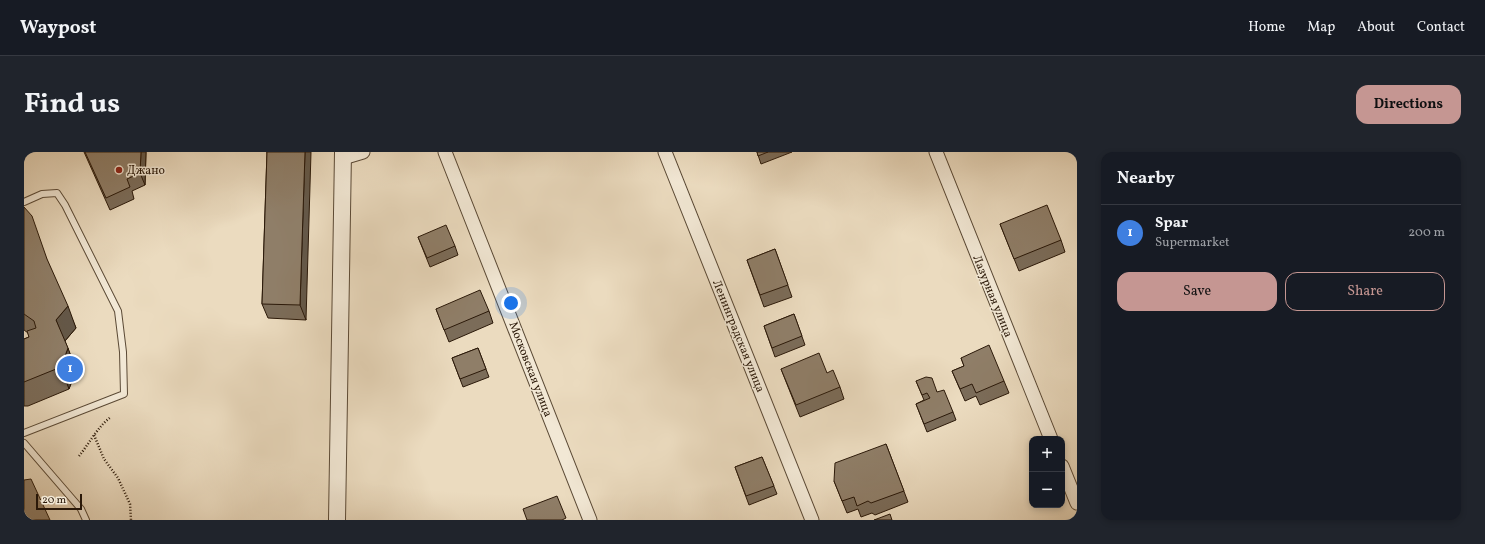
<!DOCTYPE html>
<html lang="en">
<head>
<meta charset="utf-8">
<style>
	:root { --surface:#171b24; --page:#20242c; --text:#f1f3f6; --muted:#9ea1a6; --line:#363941; --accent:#c59692 }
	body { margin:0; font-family:Vollkorn,serif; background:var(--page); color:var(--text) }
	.controls { position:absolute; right:12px; bottom:12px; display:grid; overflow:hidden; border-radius:8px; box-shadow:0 2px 6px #0003 }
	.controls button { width:36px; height:36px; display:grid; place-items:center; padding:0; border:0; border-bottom:1px solid var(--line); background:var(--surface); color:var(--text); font:20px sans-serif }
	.scale { position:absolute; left:12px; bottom:10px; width:46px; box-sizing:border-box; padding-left:4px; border:2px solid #2b1909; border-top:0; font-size:11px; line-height:14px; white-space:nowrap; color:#2b1909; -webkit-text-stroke:3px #f2e8d5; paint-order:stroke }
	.you { position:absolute; left:487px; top:151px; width:14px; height:14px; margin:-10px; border:3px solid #fff; border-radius:50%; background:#1a73e8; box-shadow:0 0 0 6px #1a73e833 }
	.badge { display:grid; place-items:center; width:26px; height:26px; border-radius:50%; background:var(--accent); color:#fff; font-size:13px; font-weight:700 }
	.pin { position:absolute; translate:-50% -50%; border:2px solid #fff; box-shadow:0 1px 4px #0006 }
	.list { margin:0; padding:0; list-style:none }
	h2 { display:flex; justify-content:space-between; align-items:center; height:52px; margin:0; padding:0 16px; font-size:17px }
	h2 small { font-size:13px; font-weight:400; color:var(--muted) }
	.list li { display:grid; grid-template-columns:26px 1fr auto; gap:12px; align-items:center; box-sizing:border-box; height:56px; padding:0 16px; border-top:1px solid var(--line) }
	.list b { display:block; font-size:15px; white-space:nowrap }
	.list p { margin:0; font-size:13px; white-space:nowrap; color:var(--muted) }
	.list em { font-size:13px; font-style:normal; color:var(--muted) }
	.actions { display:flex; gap:8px; padding:12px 16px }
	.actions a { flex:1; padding:9px 0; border:1px solid var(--accent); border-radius:12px; text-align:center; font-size:14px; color:var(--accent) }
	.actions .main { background:var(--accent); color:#111 }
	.map { position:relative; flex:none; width:1053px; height:368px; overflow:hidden; border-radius:12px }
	header { display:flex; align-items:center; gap:24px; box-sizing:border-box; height:56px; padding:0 20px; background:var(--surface); border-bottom:1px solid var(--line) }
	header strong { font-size:19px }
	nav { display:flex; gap:22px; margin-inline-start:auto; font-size:14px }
	.intro { display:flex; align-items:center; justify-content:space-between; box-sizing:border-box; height:96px; padding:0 24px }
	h1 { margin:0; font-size:28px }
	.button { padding:10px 18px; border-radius:12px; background:var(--accent); color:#111; font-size:14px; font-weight:700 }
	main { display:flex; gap:24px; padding:0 24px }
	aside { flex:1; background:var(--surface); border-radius:12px; box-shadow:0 2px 6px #0003 }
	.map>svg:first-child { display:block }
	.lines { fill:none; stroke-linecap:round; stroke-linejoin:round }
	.service-casing { stroke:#5b4a36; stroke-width:8 }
	.minor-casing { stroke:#5b4a36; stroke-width:15 }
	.tertiary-casing { stroke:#5b4a36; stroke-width:18 }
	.path { stroke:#2b1909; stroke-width:2.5; stroke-dasharray:1 2; stroke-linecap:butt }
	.service { stroke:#f2e8d5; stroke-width:6 }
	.minor { stroke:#f2e8d5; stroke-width:13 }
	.tertiary { stroke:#f2e8d5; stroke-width:16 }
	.wall { fill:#7b6c59; stroke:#2b1909 }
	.shaded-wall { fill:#645849; stroke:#2b1909 }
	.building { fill:#8f7e68; stroke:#2b1909 }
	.poi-dot { fill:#8f2418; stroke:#f2e8d5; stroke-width:1.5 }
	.labels { text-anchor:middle; stroke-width:3; stroke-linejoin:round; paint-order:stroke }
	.poi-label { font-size:12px; fill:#2b1909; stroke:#f2e8d5; text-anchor:start }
	.street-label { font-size:12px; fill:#2b1909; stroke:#f2e8d5 }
</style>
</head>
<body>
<header>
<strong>Waypost</strong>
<nav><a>Home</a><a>Map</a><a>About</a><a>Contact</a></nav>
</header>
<div class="intro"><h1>Find us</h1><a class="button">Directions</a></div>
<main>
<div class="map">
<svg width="1053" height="368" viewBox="0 0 1053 368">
	<rect width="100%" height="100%" fill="#ebdbbf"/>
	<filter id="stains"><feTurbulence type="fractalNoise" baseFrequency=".005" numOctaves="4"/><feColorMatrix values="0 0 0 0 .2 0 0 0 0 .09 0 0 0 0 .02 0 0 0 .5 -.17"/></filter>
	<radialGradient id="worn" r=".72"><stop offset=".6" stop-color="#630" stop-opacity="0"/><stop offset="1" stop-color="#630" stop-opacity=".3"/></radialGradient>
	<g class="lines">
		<!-- service casing -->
		<g class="service-casing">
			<path id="service" d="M0 50 18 42 33 41 41 53 94 159 99 200 100 242 0 281
				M0 291 57 357 62 368"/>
		</g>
		<!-- minor casing -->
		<g class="minor-casing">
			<path id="minor" d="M421 0 566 368
				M641 0 788 368
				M912 0 1027 287
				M319 6 339 0
				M1038 314 1053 351"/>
		</g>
		<!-- tertiary casing -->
		<g class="tertiary-casing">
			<path id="tertiary" d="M313 368 319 0"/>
		</g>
		<!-- path -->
		<path class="path" d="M70 283 80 307 94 326 106 352 107 368
			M55 304C65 292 74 274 87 265"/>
		<!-- service -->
		<use href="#service" class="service"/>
		<!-- minor -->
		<use href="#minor" class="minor"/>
		<!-- tertiary -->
		<use href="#tertiary" class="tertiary"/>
	</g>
	<!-- wall -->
	<path class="wall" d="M60 0H122L121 33 108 39 110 47 86 58Z
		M243 0 282 168 244 166 238 152Z
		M733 0H768L737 12Z
		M0 55 52 176 41 189 52 218 45 237 4 254H0V187L5 185 4 181 0 178Z
		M976 72 1037 88 1041 100 995 119Z
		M394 85 431 94 434 103 406 115Z
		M751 97 768 145 740 155 723 108Z
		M412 157 465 159 469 171 425 190Z
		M770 162 781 193 751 205 740 174Z
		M454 196 465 225 439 235 428 206Z
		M937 206 980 229 985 241 956 253 952 244 941 249 928 219 940 214Z
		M757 217 803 221 816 235 820 247 776 265Z
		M892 229 913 240 929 260 932 268 903 280 892 252 900 248Z
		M862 292 884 350 851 363 848 361 837 365 834 357 823 361 810 329Z
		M738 305 753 342 725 353 711 315Z"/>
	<!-- shaded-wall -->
	<path class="shaded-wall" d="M117 0H122L121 33 116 21Z
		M281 0H287L282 168 276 153Z
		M44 154 52 176 40 190 32 168Z
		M44 196 52 218 45 237 37 215Z"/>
	<!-- building -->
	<path class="building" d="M61 0H117L116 21 103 27 106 35 82 46Z
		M243 0H281L276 153 238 152Z
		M733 0H744L734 4Z
		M1023 53 1037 88 990 107 976 72Z
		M0 55 8 64 23 107 44 154 32 168 44 196 37 215 0 230V187L5 185 3 179 12 176 10 169 0 162Z
		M422 73 431 94 403 106 394 85Z
		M751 97 764 133 736 143 723 108Z
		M456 138 465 159 420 178 412 157Z
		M770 162 778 184 748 196 740 174Z
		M965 193 980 229 952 241 948 232 936 237 928 219 940 214 937 206Z
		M454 196 462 217 436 227 428 206Z
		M795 201 803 221 809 218 816 235 772 253 757 217Z
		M902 225 908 226 913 240 920 238 929 260 900 272 892 252 906 246 903 241 898 243 892 229Z
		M862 292 880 339 847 351 844 349 833 354 830 345 818 349 810 329 811 311Z
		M738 305 750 334 722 344 711 315Z
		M7 327 26 368H0V328Z
		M533 344 542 366 538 368H503L499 357Z
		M866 362 868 368H850Z"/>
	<!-- markers -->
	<circle class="poi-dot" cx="95" cy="18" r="4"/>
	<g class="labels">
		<!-- poi labels -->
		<g class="poi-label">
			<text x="103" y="22">Джано</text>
		</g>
		<!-- street labels -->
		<g class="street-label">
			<text transform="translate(969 144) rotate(68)" y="4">Лазурная улица</text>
			<text transform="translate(715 184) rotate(68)" y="4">Ленинградская улица</text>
			<text transform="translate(507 217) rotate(69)" y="4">Московская улица</text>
		</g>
	</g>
	<rect width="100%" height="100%" filter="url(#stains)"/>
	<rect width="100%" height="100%" fill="url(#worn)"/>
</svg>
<div class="controls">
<button>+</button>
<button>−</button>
</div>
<div class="scale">20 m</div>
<div class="you"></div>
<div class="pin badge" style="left:46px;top:217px;background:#3f7fe0">1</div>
</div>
<aside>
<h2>Nearby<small></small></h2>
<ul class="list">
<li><span class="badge" style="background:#3f7fe0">1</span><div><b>Spar</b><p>Supermarket</p></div><em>200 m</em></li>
</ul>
<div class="actions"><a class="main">Save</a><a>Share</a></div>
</aside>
</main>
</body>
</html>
